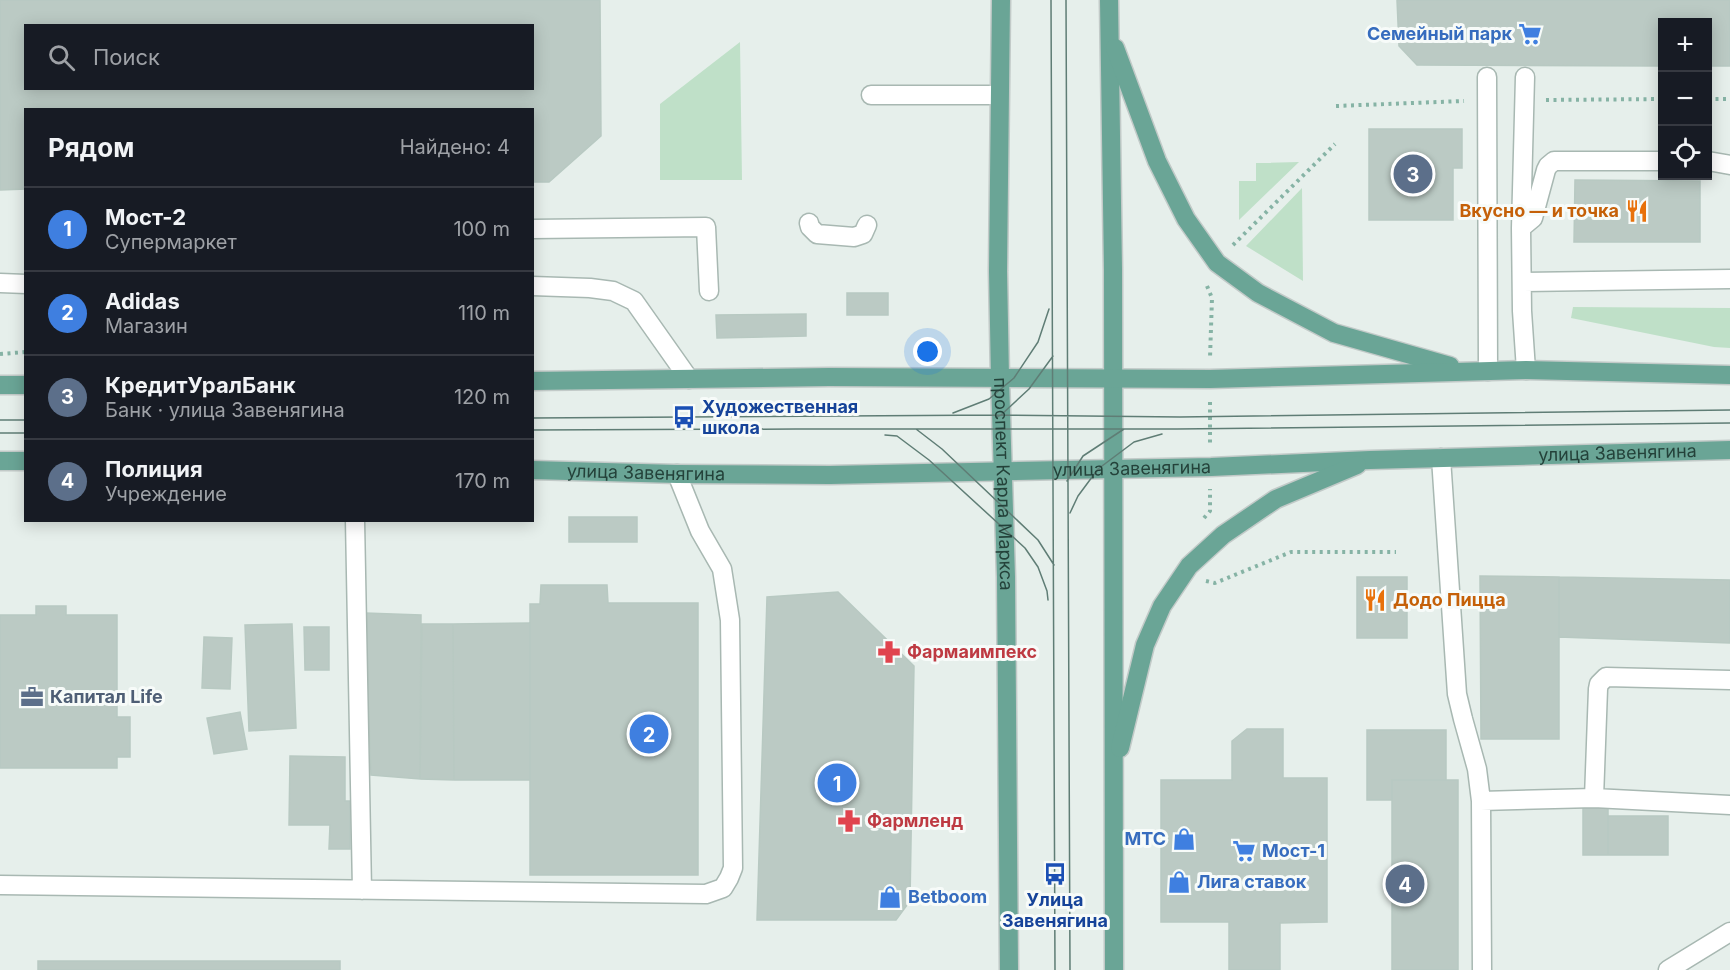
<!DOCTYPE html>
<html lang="ru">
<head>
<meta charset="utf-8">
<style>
	:root { --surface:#171b24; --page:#20242c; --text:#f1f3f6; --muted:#9ea1a6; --line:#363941; --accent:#1a73e8 }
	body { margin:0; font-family:Inter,sans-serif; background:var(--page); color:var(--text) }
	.controls { position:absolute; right:18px; top:18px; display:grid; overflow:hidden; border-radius:0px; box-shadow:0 3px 15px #0003 }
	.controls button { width:54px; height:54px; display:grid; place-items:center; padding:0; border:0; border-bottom:2px solid var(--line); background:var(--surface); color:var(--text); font:30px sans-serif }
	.you { position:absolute; left:928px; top:352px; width:21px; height:21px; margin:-15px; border:4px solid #fff; border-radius:50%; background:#1a73e8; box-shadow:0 0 0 9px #1a73e833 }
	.badge { display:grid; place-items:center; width:39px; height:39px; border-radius:50%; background:var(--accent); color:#fff; font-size:20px; font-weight:700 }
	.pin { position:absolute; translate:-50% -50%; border:3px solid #fff; box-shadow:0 2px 6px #0006 }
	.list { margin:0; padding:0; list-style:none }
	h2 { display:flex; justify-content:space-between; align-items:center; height:78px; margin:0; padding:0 24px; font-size:26px }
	h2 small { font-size:20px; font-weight:400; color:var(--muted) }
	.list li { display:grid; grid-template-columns:39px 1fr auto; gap:18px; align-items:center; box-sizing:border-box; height:84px; padding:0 24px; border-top:2px solid var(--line) }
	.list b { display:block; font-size:22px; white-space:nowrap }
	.list p { margin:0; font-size:20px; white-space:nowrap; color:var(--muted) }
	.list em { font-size:20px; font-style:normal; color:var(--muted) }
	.icon { flex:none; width:33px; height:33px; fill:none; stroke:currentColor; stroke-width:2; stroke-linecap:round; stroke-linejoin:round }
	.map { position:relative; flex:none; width:1730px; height:970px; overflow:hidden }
	.search { position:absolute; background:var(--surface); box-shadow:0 3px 15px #0003; left:24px; top:24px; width:510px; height:66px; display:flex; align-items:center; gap:15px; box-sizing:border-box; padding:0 21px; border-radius:0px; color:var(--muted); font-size:22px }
	.panel { position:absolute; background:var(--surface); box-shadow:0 3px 15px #0003; left:24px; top:108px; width:510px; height:414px; border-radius:0px }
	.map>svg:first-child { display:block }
	.green { fill:#bfe0c8 }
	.building { fill:#bbcac4; stroke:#b8c9c2; stroke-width:1.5; fill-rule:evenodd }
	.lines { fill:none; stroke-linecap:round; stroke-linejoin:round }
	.minor-casing { stroke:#a8b8b2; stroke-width:21 }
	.major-casing { stroke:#c2cac8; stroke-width:21 }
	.path { stroke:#86b3a5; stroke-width:4; stroke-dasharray:3 4.5; stroke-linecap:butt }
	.minor { stroke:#fff; stroke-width:18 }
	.major { stroke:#6aa596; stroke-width:18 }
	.tram { stroke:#5f7d75; stroke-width:1.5 }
	.labels { text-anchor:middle; stroke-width:6; stroke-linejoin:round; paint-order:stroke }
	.shop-label { font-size:18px; font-weight:bold; fill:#366cbe; stroke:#f7fbf9; text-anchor:start }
	.food-label { font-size:18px; font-weight:bold; fill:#c56008; stroke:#f7fbf9; text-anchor:end }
	.transit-label { font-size:18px; font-weight:bold; fill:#164399; stroke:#f7fbf9; text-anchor:start }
	.street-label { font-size:18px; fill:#24423a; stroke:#f7fbf9 }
	.health-label { font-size:18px; font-weight:bold; fill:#be3a42; stroke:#f7fbf9; text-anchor:start }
	.service-label { font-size:18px; font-weight:bold; fill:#4e5e75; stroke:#f7fbf9; text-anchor:start }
</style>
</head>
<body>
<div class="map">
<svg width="1730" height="970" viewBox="0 0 1730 970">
	<rect width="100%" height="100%" fill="#e6efeb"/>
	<!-- green -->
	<path class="green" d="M740 42 742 180H660V104Z
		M1299 162 1239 220V181H1256V163Z
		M1302 188 1303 281 1246 246Z
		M1573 307 1730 308V348L1714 347 1571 318Z"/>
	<!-- building -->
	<path class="building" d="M0 0H600L601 136 549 182H532V110H26V189L0 190ZM26 26H532V88H26Z
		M1397 0H1730V66H1708V22H1662V66L1417 65 1399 46Z
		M1369 129H1462V168H1453V220H1369Z
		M1575 180 1700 181V242H1574Z
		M847 293H888V315H847Z
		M806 314V336L717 338 716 315Z
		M569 517H637V542H569Z
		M1480 576 1559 577V739H1481Z
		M1357 577H1407V638H1357Z
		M1559 577 1730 580V643L1559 637Z
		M541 585H607L608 603H698V875H530V604H540Z
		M838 592 914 666 910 901 896 920H757L767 597Z
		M36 606H66V615H117V717H130V757H117V768H0V615H36Z
		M365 613 421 615 420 779 371 775Z
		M530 623V780H454L453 624Z
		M292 624 296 728 249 731 245 625Z
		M422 624H453L454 780 420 779Z
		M304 627H329V670H305Z
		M204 637 232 638 230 689 202 688Z
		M240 712 247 749 214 754 207 718Z
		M1247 729H1283V778H1327V922L1280 923V970H1229V922H1161V780H1232V741Z
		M1367 730H1446V780H1392V800H1367Z
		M290 756 345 757V801H350V849H329L330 825H289Z
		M1392 780H1458V970H1392Z
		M1583 805H1608V855H1583Z
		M1608 816H1668V855H1608Z
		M38 961H340V970H38Z"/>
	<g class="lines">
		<!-- minor casing -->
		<g class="minor-casing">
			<path id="minor" d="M1487 77 1488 371
				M1525 77 1521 228 1522 311 1526 370
				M871 95H999
				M1708 161 1730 165
				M809 223 810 227 817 234 854 237 863 234 867 225
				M1521 228 1533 218 1546 170 1548 166 1554 161H1662
				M532 229 706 227 709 291
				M1522 282 1730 279
				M0 283 26 284
				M532 286 590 288 613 291 634 301 689 379
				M1441 458 1457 694 1463 719 1477 769 1481 801 1482 970
				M355 520 362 890
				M1594 798 1730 805
				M1481 801 1594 798 1598 689 1599 684 1606 677 1730 680
				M0 885 706 894 723 888 729 878 733 868 730 620 722 569 700 531 677 474
				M1668 970 1730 932"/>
		</g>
		<!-- major casing -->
		<g class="major-casing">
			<g id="major">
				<path id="s1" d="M1001 0 998 271 1000 378 1006 577 1009 970"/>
				<path d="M1109 0 1113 270 1114 970"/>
				<path d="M1115 48 1157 161 1186 219 1217 263 1258 293 1334 333 1450 366"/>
				<path d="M532 381 829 377 1210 379 1526 370 1730 375"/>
				<path d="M0 385H26"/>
				<path d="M0 461H26"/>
				<path id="s2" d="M532 470 677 474 830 475 1211 467 1370 460 1730 450"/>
				<path d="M1120 748 1145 645 1162 606 1189 566 1223 535 1276 499 1357 465"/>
			</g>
		</g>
		<!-- path -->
		<path class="path" d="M1708 99H1730
			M1546 100 1662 99
			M1336 106 1464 101
			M1233 245 1335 144
			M1207 286 1212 298 1210 358
			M0 354 26 352
			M1210 402V445
			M1204 518 1210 511V489
			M1206 581 1215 583 1291 552H1396"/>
		<!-- minor -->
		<use href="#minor" class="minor"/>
		<!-- major -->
		<use href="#major" class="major"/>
		<!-- tram -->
		<path class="tram" d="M1051 0 1055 970
			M1066 0 1070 970
			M953 413 989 399 1014 378 1038 342 1049 309
			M996 417 1001 415 1029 389 1053 356
			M532 418 1001 415 1180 417 1730 410
			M0 420H26
			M916 429 942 449 1038 540 1054 565
			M532 430 796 429H1177L1730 423
			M0 433H26
			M885 435 897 436 929 460 1025 548 1038 567 1047 591 1048 600
			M1067 481 1083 456 1124 429
			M1070 513 1078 496 1098 469 1134 442 1162 434"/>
	</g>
	<!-- icons -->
	<defs>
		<g id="supermarket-bare" transform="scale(1.8)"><path d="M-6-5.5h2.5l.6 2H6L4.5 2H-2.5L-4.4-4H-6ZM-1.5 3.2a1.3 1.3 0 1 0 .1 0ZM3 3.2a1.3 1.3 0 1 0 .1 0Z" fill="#3f7fe0" stroke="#f7fbf9" stroke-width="2.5" paint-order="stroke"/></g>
		<g id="restaurant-bare" transform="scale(1.8)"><path d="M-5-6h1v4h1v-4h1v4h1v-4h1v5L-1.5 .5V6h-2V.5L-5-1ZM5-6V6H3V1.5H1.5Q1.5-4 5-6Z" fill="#e8710a" stroke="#f7fbf9" stroke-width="2.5" paint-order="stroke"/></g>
		<g id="bus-bare" transform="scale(1.8)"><path d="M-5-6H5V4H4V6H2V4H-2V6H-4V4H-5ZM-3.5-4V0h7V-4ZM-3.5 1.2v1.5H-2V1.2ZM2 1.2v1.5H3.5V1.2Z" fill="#1a4fb4" stroke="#f7fbf9" stroke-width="2.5" paint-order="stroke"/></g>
		<g id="pharmacy-bare" transform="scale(1.8)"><path d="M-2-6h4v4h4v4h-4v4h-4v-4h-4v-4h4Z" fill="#e0444e" stroke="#f7fbf9" stroke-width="2.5" paint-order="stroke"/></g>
		<g id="office-bare" transform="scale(1.8)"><path d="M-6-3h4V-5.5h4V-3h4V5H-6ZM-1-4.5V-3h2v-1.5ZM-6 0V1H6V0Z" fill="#5c6f8a" stroke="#f7fbf9" stroke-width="2.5" paint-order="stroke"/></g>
		<g id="shop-bare" transform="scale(1.8)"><path d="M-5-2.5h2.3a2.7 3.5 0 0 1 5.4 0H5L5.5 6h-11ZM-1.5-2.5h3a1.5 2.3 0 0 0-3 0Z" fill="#3f7fe0" stroke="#f7fbf9" stroke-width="2.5" paint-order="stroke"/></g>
	</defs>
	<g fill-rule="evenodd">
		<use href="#supermarket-bare" x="1530" y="34"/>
		<use href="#restaurant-bare" x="1637" y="211"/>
		<use href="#bus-bare" x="684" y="417"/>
		<use href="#restaurant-bare" x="1375" y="600"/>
		<use href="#pharmacy-bare" x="889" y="652"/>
		<use href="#office-bare" x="32" y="697"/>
		<use href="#pharmacy-bare" x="849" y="821"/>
		<use href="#shop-bare" x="1184" y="839"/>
		<use href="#supermarket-bare" x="1244" y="851"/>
		<use href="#bus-bare" x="1055" y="874"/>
		<use href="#shop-bare" x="1179" y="882"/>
		<use href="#shop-bare" x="890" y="897"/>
	</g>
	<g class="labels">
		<!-- shop labels -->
		<g class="shop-label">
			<text x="1512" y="40" text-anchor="end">Семейный парк</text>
			<text x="1166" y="845" text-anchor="end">МТС</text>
			<text x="1262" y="857">Мост-1</text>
			<text x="1197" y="888">Лига ставок</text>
			<text x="908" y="903">Betboom</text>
		</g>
		<!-- food labels -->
		<g class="food-label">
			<text x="1619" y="217">Вкусно — и точка</text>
			<text x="1393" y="606" text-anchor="start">Додо Пицца</text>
		</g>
		<!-- transit labels -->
		<g class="transit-label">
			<text x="702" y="413">Художественная<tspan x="702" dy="21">школа</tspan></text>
			<text x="1055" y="906" text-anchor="middle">Улица<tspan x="1055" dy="21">Завенягина</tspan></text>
		</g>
		<!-- street labels -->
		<g class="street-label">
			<text dy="6" stroke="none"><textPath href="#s2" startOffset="1086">улица Завенягина</textPath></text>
			<text dy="6" stroke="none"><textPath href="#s2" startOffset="600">улица Завенягина</textPath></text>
			<text dy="6" stroke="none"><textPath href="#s2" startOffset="114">улица Завенягина</textPath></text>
			<text dy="6" stroke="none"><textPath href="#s1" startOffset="484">проспект Карла Маркса</textPath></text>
		</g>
		<!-- health labels -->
		<g class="health-label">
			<text x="907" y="658">Фармаимпекс</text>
			<text x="867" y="827">Фармленд</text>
		</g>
		<!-- service labels -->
		<g class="service-label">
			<text x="50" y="703">Капитал Life</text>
		</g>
	</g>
</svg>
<div class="controls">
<button>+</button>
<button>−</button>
<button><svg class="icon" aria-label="locate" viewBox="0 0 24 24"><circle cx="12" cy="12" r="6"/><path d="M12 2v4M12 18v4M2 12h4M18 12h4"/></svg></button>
</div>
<div class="you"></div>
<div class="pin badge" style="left:837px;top:783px;background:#3f7fe0">1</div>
<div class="pin badge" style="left:649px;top:734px;background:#3f7fe0">2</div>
<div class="pin badge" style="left:1413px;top:174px;background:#5c6f8a">3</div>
<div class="pin badge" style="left:1405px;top:884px;background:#5c6f8a">4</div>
<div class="search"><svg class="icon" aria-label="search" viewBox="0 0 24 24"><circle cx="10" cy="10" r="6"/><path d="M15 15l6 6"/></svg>Поиск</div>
<section class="panel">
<h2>Рядом<small>Найдено: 4</small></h2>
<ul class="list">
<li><span class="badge" style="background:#3f7fe0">1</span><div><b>Мост-2</b><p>Супермаркет</p></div><em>100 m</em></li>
<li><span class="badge" style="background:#3f7fe0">2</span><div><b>Adidas</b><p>Магазин</p></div><em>110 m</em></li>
<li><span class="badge" style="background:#5c6f8a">3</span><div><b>КредитУралБанк</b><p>Банк · улица Завенягина</p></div><em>120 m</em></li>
<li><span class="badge" style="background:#5c6f8a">4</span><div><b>Полиция</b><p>Учреждение</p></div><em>170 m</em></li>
</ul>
</section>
</div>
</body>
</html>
